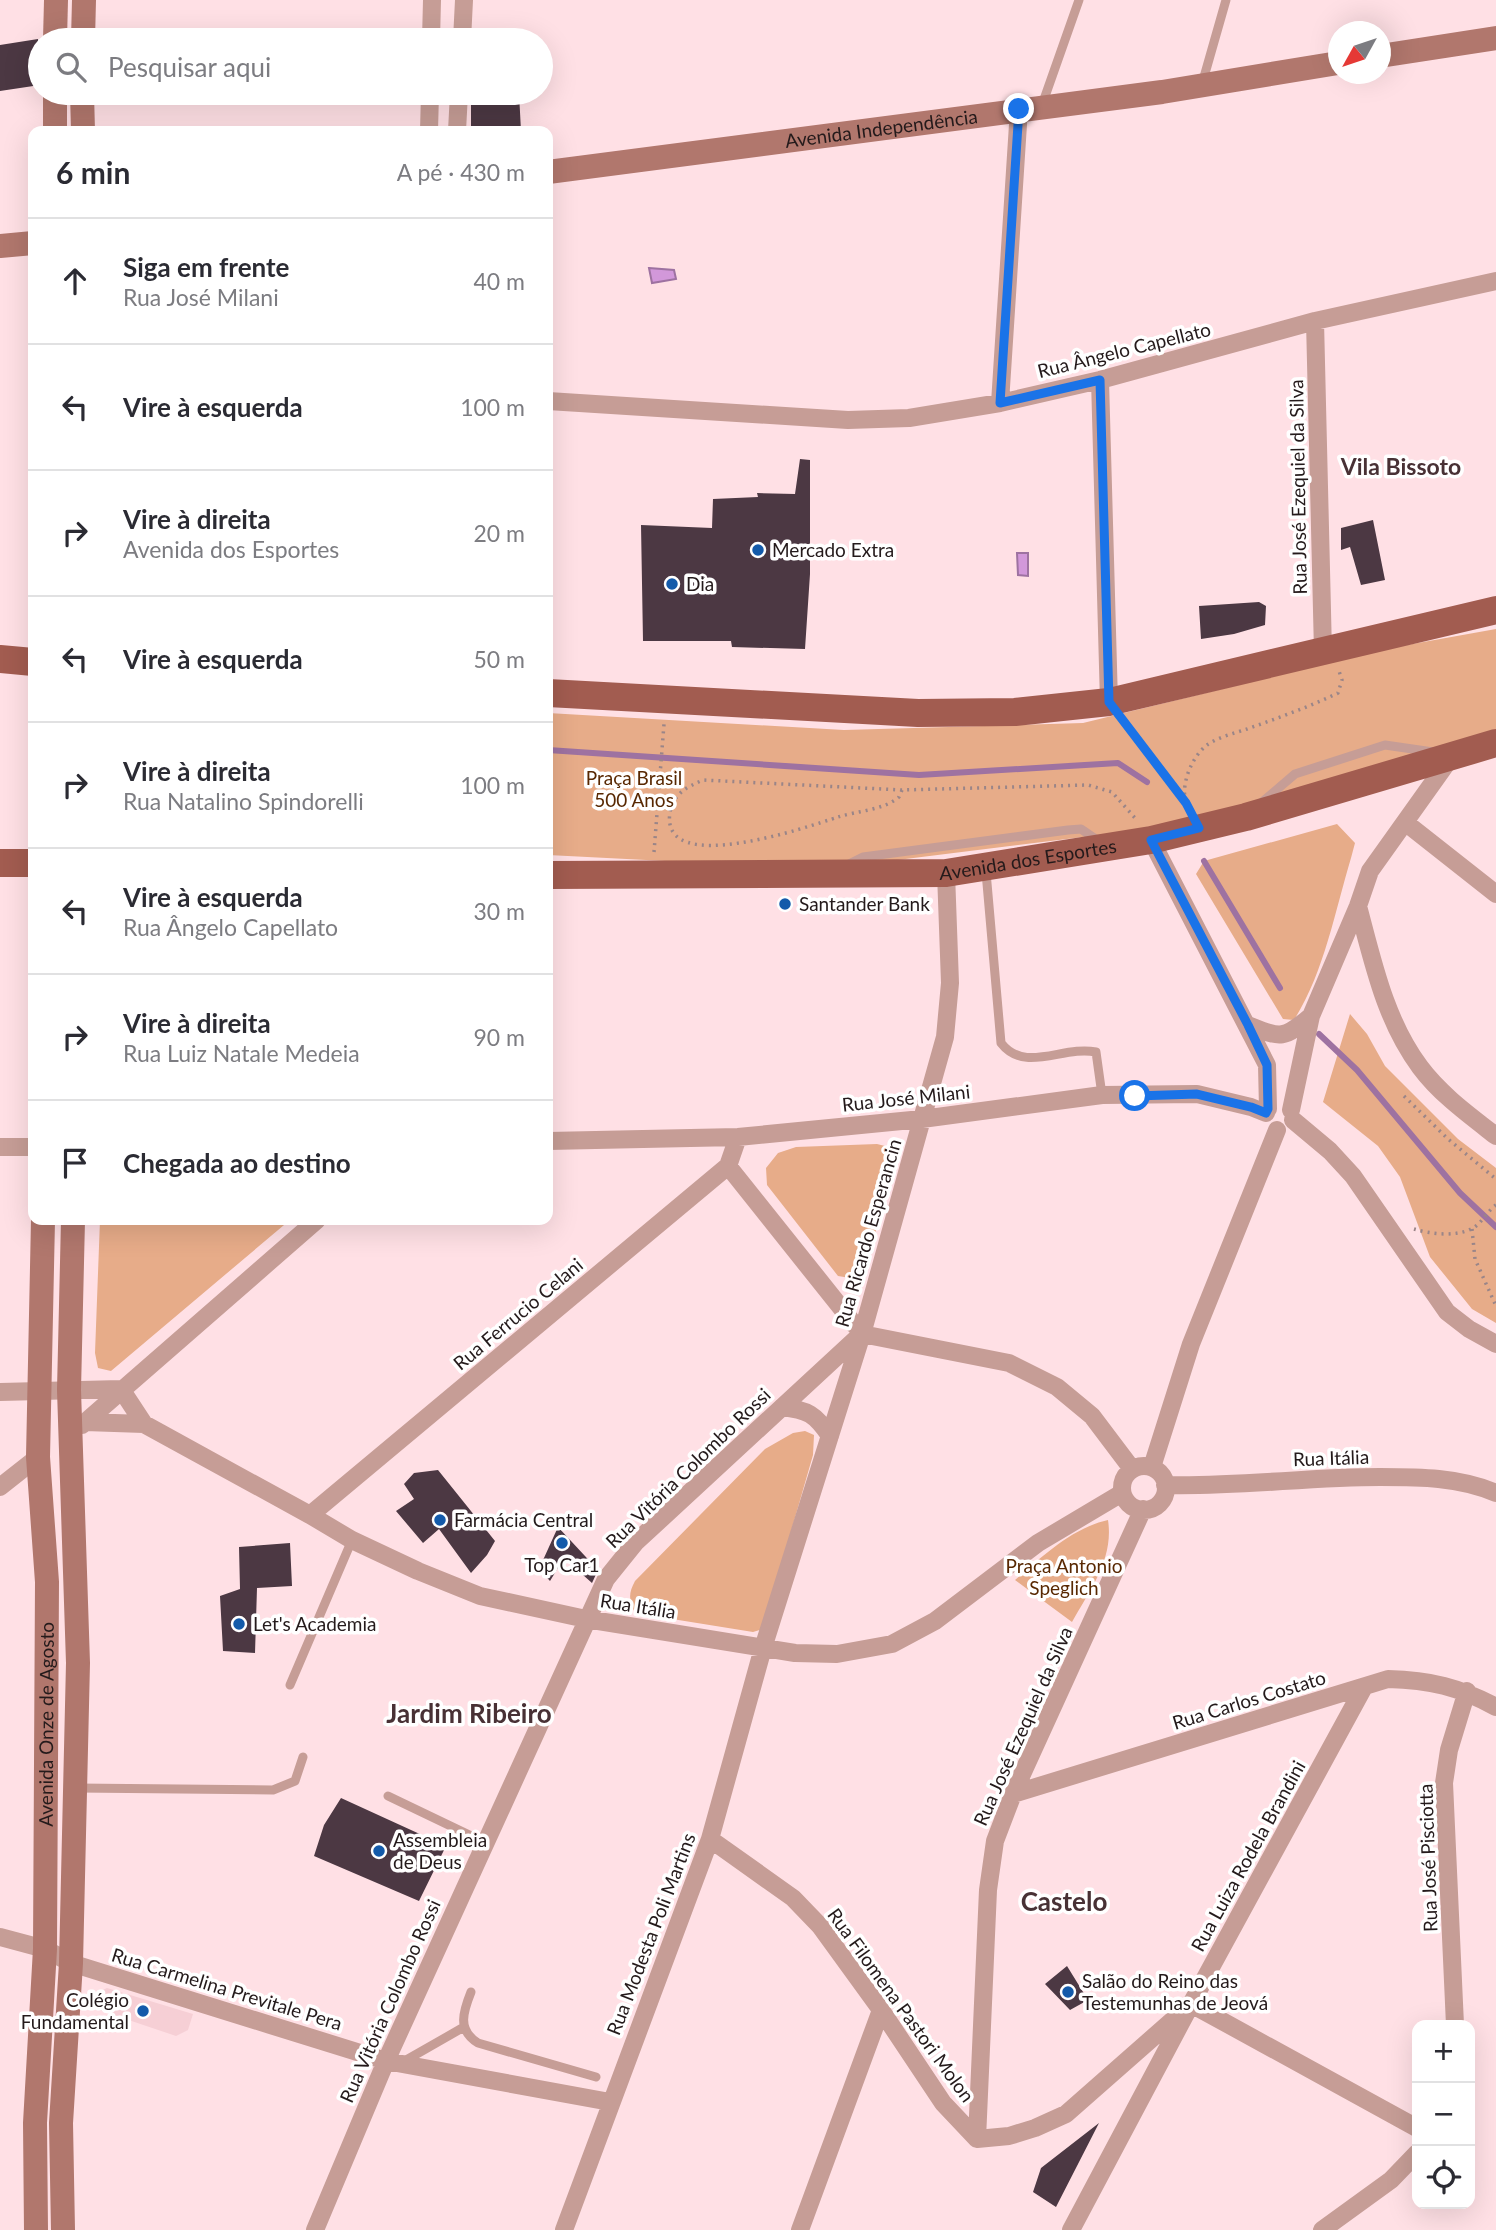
<!DOCTYPE html>
<html lang="pt">
<head>
<meta charset="utf-8">
<style>
	:root { --surface:#fff; --page:#f2f2f3; --text:#2b2b33; --muted:#7c7c81; --line:#e1e1e2 }
	body { margin:0; font-family:Lato,sans-serif; background:var(--page); color:var(--text) }
	.controls { position:absolute; right:21px; bottom:21px; display:grid; overflow:hidden; border-radius:14px; box-shadow:0 7px 28px #0002 }
	.controls button { width:63px; height:63px; display:grid; place-items:center; padding:0; border:0; border-bottom:2px solid var(--line); background:var(--surface); color:var(--text); font:35px sans-serif }
	.compass { position:absolute; left:1328px; top:21px; width:63px; height:63px; border-radius:50%; background:var(--surface); box-shadow:0 7px 28px #0002; rotate:230deg }
	.stop { position:absolute; width:21px; height:21px; margin:-16px; border:5px solid #1a73e8; border-radius:50%; background:#fff }
	.stop.end { background:#1a73e8; border-color:#fff; box-shadow:0 2px 7px #0008 }
	.list { margin:0; padding:0; list-style:none }
	h2 { display:flex; justify-content:space-between; align-items:center; height:91px; margin:0; padding:0 28px; font-size:30px }
	h2 small { font-size:23px; font-weight:400; color:var(--muted) }
	.list li { display:grid; grid-template-columns:46px 1fr auto; gap:21px; align-items:center; box-sizing:border-box; height:126px; padding:0 28px; border-top:2px solid var(--line) }
	.list b { display:block; font-size:26px; white-space:nowrap }
	.list p { margin:0; font-size:23px; white-space:nowrap; color:var(--muted) }
	.list em { font-size:23px; font-style:normal; color:var(--muted) }
	.icon { flex:none; width:38px; height:38px; fill:none; stroke:currentColor; stroke-width:2; stroke-linecap:round; stroke-linejoin:round }
	.map { position:relative; flex:none; width:1496px; height:2230px; overflow:hidden }
	.search { position:absolute; background:var(--surface); box-shadow:0 7px 28px #0002; left:28px; top:28px; width:525px; height:77px; display:flex; align-items:center; gap:18px; box-sizing:border-box; padding:0 24px; border-radius:38px; color:var(--muted); font-size:26px }
	.panel { position:absolute; background:var(--surface); box-shadow:0 7px 28px #0002; left:28px; top:126px; width:525px; height:1099px; border-radius:14px }
	.map>svg:first-child { display:block }
	.built { fill:#f6cfd5 }
	.green { fill:#e7ac89 }
	.water { fill:#d298da; stroke:#9e72a1; stroke-width:2 }
	.lines { fill:none; stroke-linecap:round; stroke-linejoin:round }
	.stream { stroke:#9e72a1; stroke-width:6 }
	.building { fill:#4c3843 }
	.path { stroke:#9a8588; stroke-width:3.5; stroke-dasharray:2 5; stroke-linecap:butt }
	.lane { stroke:#c69d96; stroke-width:9 }
	.street { stroke:#c69d96; stroke-width:18 }
	.secondary { stroke:#b1776d; stroke-width:24 }
	.primary { stroke:#a25c50; stroke-width:28 }
	.route { stroke:#1a73e8; stroke-width:9 }
	.poi-dot { fill:#135aaa; stroke:#fff; stroke-width:2.5 }
	.labels { text-anchor:middle; stroke-width:7; stroke-linejoin:round; paint-order:stroke }
	.street-label { font-size:19px; fill:#241a1b; stroke:#fff }
	.poi-label { font-size:19px; fill:#241a1b; stroke:#fff; text-anchor:start }
	.park-label { font-size:19px; fill:#582802; stroke:#fff }
	.quarter-label { font-size:23px; font-weight:bold; fill:#483135; stroke:#fff }
	.district-label { font-size:26px; font-weight:bold; fill:#483135; stroke:#fff }
</style>
</head>
<body>
<div class="map">
<svg width="1496" height="2230" viewBox="0 0 1496 2230">
	<rect width="100%" height="100%" fill="#ffe0e5"/>
	<!-- built -->
	<path class="built" d="M107 1988 193 2014 188 2030 176 2036 93 2008 92 1995Z"/>
	<!-- green -->
	<path class="green" d="M1496 629V735L1353 782 1148 829 825 869 548 855V713L844 730 1083 723 1390 648Z
		M1337 824 1355 843 1351 858C1335 911 1324 973 1294 1020L1283 1019 1196 874 1204 861Z
		M1350 1014 1367 1034 1385 1066 1458 1139 1496 1168V1323L1472 1309 1430 1257 1400 1177 1378 1146 1323 1102Z
		M877 1144 889 1147 893 1159 891 1176 865 1270 856 1279 838 1276 767 1185 766 1168 778 1153 796 1147Z
		M100 1220H290L111 1371 98 1368 95 1353Z
		M805 1431 814 1435 813 1455 763 1629 753 1632 635 1613C629 1600 628 1594 635 1581L765 1449 793 1433Z
		M1108 1520C1114 1559 1090 1590 1072 1622L1015 1580C1043 1556 1072 1528 1108 1520Z"/>
	<!-- water -->
	<path class="water" d="M649 268 674 270 676 279 652 283Z
		M1017 553H1028V576L1018 575Z"/>
	<g class="lines">
		<!-- stream -->
		<path class="stream" d="M548 750 919 775 1118 763 1147 782
			M1204 861 1280 988
			M1319 1034 1357 1070 1460 1193 1496 1227"/>
	</g>
	<!-- building -->
	<path class="building" d="M38 39 40 85 0 91V45Z
		M471 93H519L521 131H471Z
		M800 459 810 460V574L805 649 732 647 731 641H643L641 525 712 528 713 499 758 497 757 493 795 494Z
		M1373 520 1385 580 1361 585 1350 547 1341 550V528Z
		M1259 602 1266 606 1265 625 1234 634 1201 639 1199 606Z
		M438 1470 495 1541 487 1555 471 1573 439 1529 423 1543 396 1511 414 1499 404 1484 414 1473Z
		M558 1527 598 1570 592 1583 564 1558 550 1581 539 1569Z
		M290 1543 292 1586 257 1588 255 1653 223 1651 220 1596 240 1589 239 1547Z
		M341 1798 446 1846 419 1901 314 1856 324 1825Z
		M1067 1966 1088 2000 1070 2010 1045 1984Z
		M1099 2123 1056 2207 1033 2192 1041 2168Z"/>
	<g class="lines">
		<!-- path -->
		<path class="path" d="M1123 722 1185 802
			M902 790 899 797C884 810 857 811 838 817 810 826 659 879 670 812 674 793 687 787 703 780L902 790 1088 785 1112 792 1135 818
			M1188 808C1178 789 1191 757 1207 745 1218 737 1235 733 1247 729 1278 718 1309 707 1338 693L1342 680 1339 671
			M654 852 664 724
			M1404 1096 1448 1139 1496 1179
			M1414 1229C1430 1234 1455 1237 1471 1229 1481 1225 1487 1211 1496 1205
			M1472 1229 1475 1259 1496 1306"/>
		<!-- lane -->
		<path class="lane" d="M1202 84 1226 0
			M1042 105 1079 0
			M1261 803 1295 774 1385 745 1433 752
			M849 864 863 857 1068 830 1081 829 1100 842
			M986 872 1001 1043C1025 1074 1063 1045 1096 1052L1102 1095
			M290 1685 352 1540
			M77 1788 273 1790 295 1781 303 1757
			M388 1796 484 1842
			M471 1992C463 2012 457 2030 478 2043L596 2077
			M401 2063 464 2027"/>
		<!-- street -->
		<path class="street" d="M431 40 432 0
			M462 40 464 0
			M429 131 430 93
			M457 131 459 93
			M1315 321 1323 652
			M1100 380 1109 702
			M548 401 848 420 909 418 1000 403 1100 380 1315 321 1496 281
			M1000 403 1019 109
			M1406 823 1496 894
			M1151 840 1267 1065 1268 1109
			M1358 906C1373 962 1385 1020 1420 1067 1440 1094 1469 1115 1496 1136
			M1248 1025C1281 1038 1283 1040 1311 1016
			M1291 1110 1311 1016 1358 906 1370 871 1452 756
			M1293 1120 1330 1151 1353 1176 1447 1312 1469 1329 1496 1344
			M548 1141 738 1137 922 1119 1102 1095 1197 1094 1251 1107 1266 1113
			M0 1147H33
			M728 1166 862 1334 1009 1363 1057 1387 1092 1416 1132 1469
			M121 1389 144 1424
			M0 1392 121 1389
			M782 1407C808 1410 815 1414 830 1436
			M85 1422 144 1424 310 1515 352 1540 418 1571 480 1596 586 1619 795 1653 837 1654 892 1644 935 1621 1038 1543 1122 1493
			M82 1425 317 1220
			M1122 1488a22 22 0 1 1 44 0a22 22 0 1 1-44 0Z
			M1152 1467 1191 1344 1277 1130
			M1165 1485C1237 1487 1308 1477 1380 1477 1419 1477 1459 1477 1496 1493
			M0 1487 38 1457
			M310 1515 728 1166 738 1137
			M1013 1794 1388 1679C1430 1680 1459 1687 1496 1707
			M710 1839 793 1898 820 1926 881 2010 943 2103 977 2139 1009 2136 1035 2128 1066 2114 1191 2004 1417 2128
			M0 1937 45 1949 71 1963 386 2061 610 2102
			M1455 2025 1444 1783 1449 1750 1467 1691
			M977 2139 988 1890 995 1841 1013 1794 1143 1509
			M315 2230 386 2061 606 1579 635 1543 859 1336
			M564 2230 710 1839 763 1648 862 1334 922 1119 945 1037 950 983 946 873
			M800 2230 881 2010
			M1071 2230 1191 2004 1364 1687
			M1322 2230 1391 2180 1417 2153"/>
		<!-- secondary -->
		<g class="secondary">
			<path d="M55 40 56 0"/>
			<path d="M83 40 84 0"/>
			<path d="M1380 56 1496 38"/>
			<path d="M82 93 83 131"/>
			<path d="M55 131V93"/>
			<path id="s1" d="M548 172 1162 92 1338 63"/>
			<path d="M0 246 33 243"/>
			<path id="s2" d="M36 2230 35 2123 45 1949 47 1582 38 1457 43 1220"/>
			<path d="M63 2230 61 2123 71 1963 78 1663 69 1390 73 1220"/>
		</g>
		<!-- primary -->
		<g class="primary">
			<path d="M0 659 33 662"/>
			<path d="M548 693 918 713 1015 712 1109 702 1496 610"/>
			<path d="M0 863H33"/>
			<path id="s3" d="M548 875 946 873 1151 840 1246 817 1496 743"/>
		</g>
	</g>
	<g class="lines">
		<!-- route -->
		<path class="route" d="M1019 109 1000 403 1100 380 1109 702 1186 803 1199 828 1151 840 1248 1025 1267 1065 1268 1109 1266 1113 1251 1107 1197 1094 1135 1096"/>
	</g>
	<!-- markers -->
	<g class="poi-dot">
		<circle cx="758" cy="550" r="7"/>
		<circle cx="672" cy="584" r="7"/>
		<circle cx="785" cy="904" r="7"/>
		<circle cx="440" cy="1520" r="7"/>
		<circle cx="562" cy="1543" r="7"/>
		<circle cx="239" cy="1624" r="7"/>
		<circle cx="379" cy="1851" r="7"/>
		<circle cx="1068" cy="1992" r="7"/>
		<circle cx="143" cy="2011" r="7"/>
	</g>
	<g class="labels">
		<!-- street labels -->
		<g class="street-label">
			<text dy="7" stroke="none"><textPath href="#s1" startOffset="336">Avenida Independência</textPath></text>
			<text transform="translate(1124 350) rotate(-14)" y="7">Rua Ângelo Capellato</text>
			<text transform="translate(1298 487) rotate(-91)" y="7">Rua José Ezequiel da Silva</text>
			<text dy="7" stroke="none"><textPath href="#s3" startOffset="481">Avenida dos Esportes</textPath></text>
			<text transform="translate(906 1098) rotate(-6)" y="7">Rua José Milani</text>
			<text transform="translate(868 1233) rotate(-74)" y="7">Rua Ricardo Esperancin</text>
			<text transform="translate(518 1314) rotate(-40)" y="7">Rua Ferrucio Celani</text>
			<text transform="translate(1331 1458) rotate(-2)" y="7">Rua Itália</text>
			<text transform="translate(688 1468) rotate(-44)" y="7">Rua Vitória Colombo Rossi</text>
			<text transform="translate(638 1606) rotate(9)" y="7">Rua Itália</text>
			<text transform="translate(1249 1700) rotate(-17)" y="7">Rua Carlos Costato</text>
			<text dy="7" stroke="none"><textPath href="#s2" startOffset="506">Avenida Onze de Agosto</textPath></text>
			<text transform="translate(1023 1726) rotate(-66)" y="7">Rua José Ezequiel da Silva</text>
			<text transform="translate(1248 1856) rotate(-61)" y="7">Rua Luiza Rodela Brandini</text>
			<text transform="translate(1428 1858) rotate(-92)" y="7">Rua José Pisciotta</text>
			<text transform="translate(651 1934) rotate(-69)" y="7">Rua Modesta Poli Martins</text>
			<text transform="translate(227 1989) rotate(17)" y="7">Rua Carmelina Previtale Pera</text>
			<text transform="translate(390 2001) rotate(-66)" y="7">Rua Vitória Colombo Rossi</text>
			<text transform="translate(901 2005) rotate(54)" y="7">Rua Filomena Pastori Molon</text>
		</g>
		<!-- poi labels -->
		<g class="poi-label">
			<text x="772" y="557">Mercado Extra</text>
			<text x="686" y="591">Dia</text>
			<text x="799" y="911">Santander Bank</text>
			<text x="454" y="1527">Farmácia Central</text>
			<text x="562" y="1572" text-anchor="middle">Top Car1</text>
			<text x="253" y="1631">Let's Academia</text>
			<text x="393" y="1847">Assembleia<tspan x="393" dy="22">de Deus</tspan></text>
			<text x="1082" y="1988">Salão do Reino das<tspan x="1082" dy="22">Testemunhas de Jeová</tspan></text>
			<text x="129" y="2007" text-anchor="end">Colégio<tspan x="129" dy="22">Fundamental</tspan></text>
		</g>
		<!-- park labels -->
		<g class="park-label">
			<text x="634" y="785">Praça Brasil<tspan x="634" dy="22">500 Anos</tspan></text>
			<text x="1064" y="1573">Praça Antonio<tspan x="1064" dy="22">Speglich</tspan></text>
		</g>
		<!-- quarter labels -->
		<g class="quarter-label">
			<text x="1401" y="475">Vila Bissoto</text>
		</g>
		<!-- district labels -->
		<g class="district-label">
			<text x="469" y="1723">Jardim Ribeiro</text>
			<text x="1064" y="1911">Castelo</text>
		</g>
	</g>
</svg>
<div class="controls">
<button>+</button>
<button>−</button>
<button><svg class="icon" aria-label="locate" viewBox="0 0 24 24"><circle cx="12" cy="12" r="6"/><path d="M12 2v4M12 18v4M2 12h4M18 12h4"/></svg></button>
</div>
<svg class="compass" viewBox="-18 -18 36 36"><path d="M0-13l5 13h-10z" fill="#e53935"/><path d="M0 13l5-13h-10z" fill="#7c7c81"/></svg>
<div class="stop" style="left:1135px;top:1096px"></div>
<div class="stop end" style="left:1019px;top:109px"></div>
<div class="search"><svg class="icon" aria-label="search" viewBox="0 0 24 24"><circle cx="10" cy="10" r="6"/><path d="M15 15l6 6"/></svg>Pesquisar aqui</div>
<section class="panel">
<h2>6 min<small>A pé · 430 m</small></h2>
<ul class="list">
<li><svg class="icon" aria-label="ahead" viewBox="0 0 24 24"><path d="M12 20V5M6 11l6-6 6 6"/></svg><div><b>Siga em frente</b><p>Rua José Milani</p></div><em>40 m</em></li>
<li><svg class="icon" aria-label="left" viewBox="0 0 24 24"><path d="M17 20v-9H6M10 6l-5 5 5 5"/></svg><div><b>Vire à esquerda</b></div><em>100 m</em></li>
<li><svg class="icon" aria-label="right" viewBox="0 0 24 24"><path d="M7 20v-9h11M14 6l5 5-5 5"/></svg><div><b>Vire à direita</b><p>Avenida dos Esportes</p></div><em>20 m</em></li>
<li><svg class="icon" aria-label="left" viewBox="0 0 24 24"><path d="M17 20v-9H6M10 6l-5 5 5 5"/></svg><div><b>Vire à esquerda</b></div><em>50 m</em></li>
<li><svg class="icon" aria-label="right" viewBox="0 0 24 24"><path d="M7 20v-9h11M14 6l5 5-5 5"/></svg><div><b>Vire à direita</b><p>Rua Natalino Spindorelli</p></div><em>100 m</em></li>
<li><svg class="icon" aria-label="left" viewBox="0 0 24 24"><path d="M17 20v-9H6M10 6l-5 5 5 5"/></svg><div><b>Vire à esquerda</b><p>Rua Ângelo Capellato</p></div><em>30 m</em></li>
<li><svg class="icon" aria-label="right" viewBox="0 0 24 24"><path d="M7 20v-9h11M14 6l5 5-5 5"/></svg><div><b>Vire à direita</b><p>Rua Luiz Natale Medeia</p></div><em>90 m</em></li>
<li><svg class="icon" aria-label="arrive" viewBox="0 0 24 24"><path d="M6 21V4h12l-3 4 3 4H6"/></svg><div><b>Chegada ao destino</b></div></li>
</ul>
</section>
</div>
</body>
</html>
